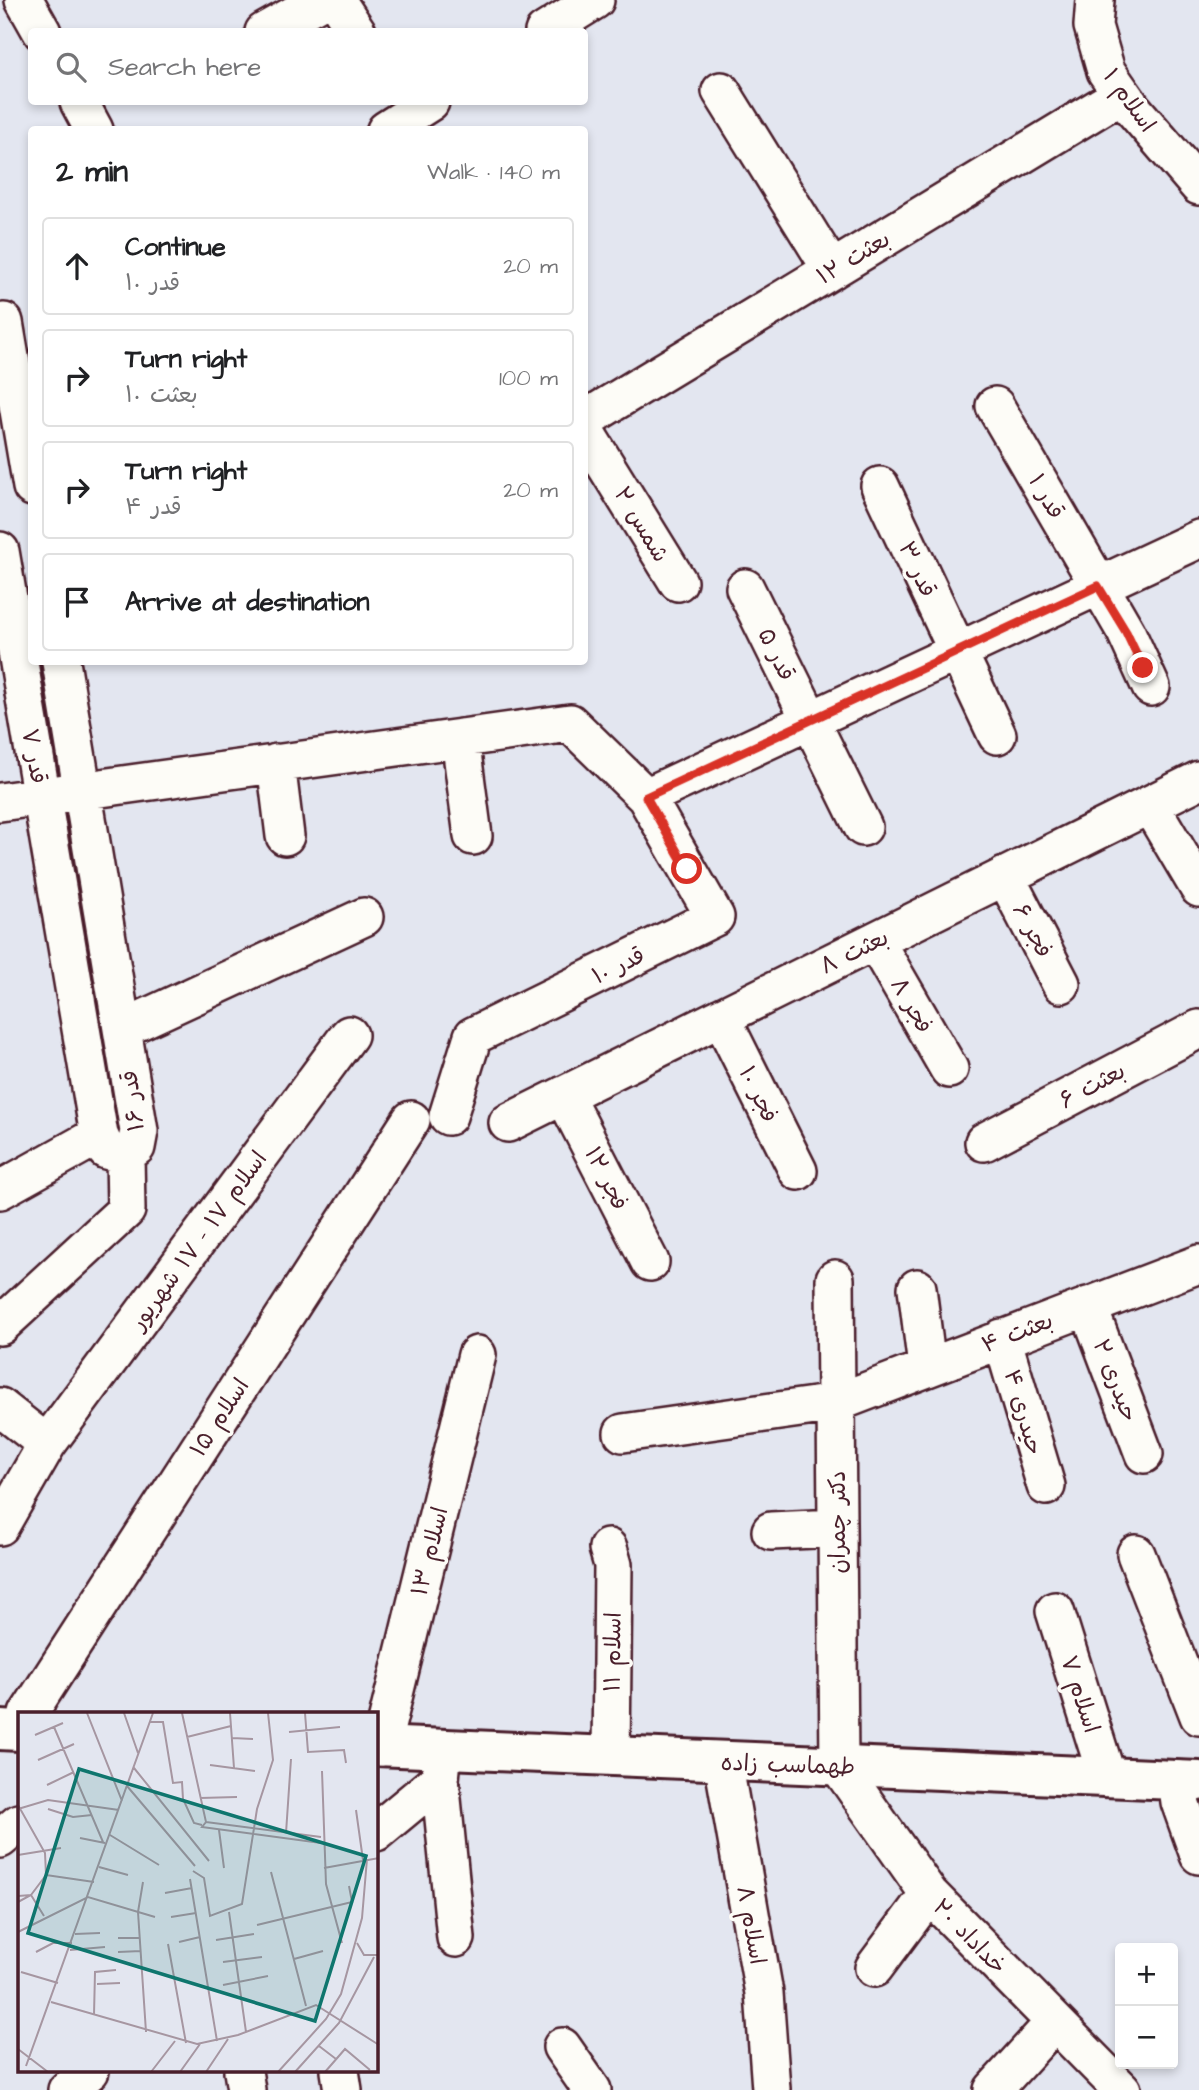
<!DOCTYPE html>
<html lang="en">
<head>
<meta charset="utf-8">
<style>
	:root { --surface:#fff; --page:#f2f2f2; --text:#202124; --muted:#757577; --line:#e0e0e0 }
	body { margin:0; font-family:"Architects Daughter","Playpen Sans Arabic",sans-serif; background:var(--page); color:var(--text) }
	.controls { position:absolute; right:21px; bottom:21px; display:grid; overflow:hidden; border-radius:7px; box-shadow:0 4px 10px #0003 }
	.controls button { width:63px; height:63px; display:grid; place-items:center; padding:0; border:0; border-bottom:2px solid var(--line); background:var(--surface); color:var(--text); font:35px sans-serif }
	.stop { position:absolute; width:21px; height:21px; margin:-16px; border:5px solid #d93025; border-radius:50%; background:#fff }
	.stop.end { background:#d93025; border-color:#fff; box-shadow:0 2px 7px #0008 }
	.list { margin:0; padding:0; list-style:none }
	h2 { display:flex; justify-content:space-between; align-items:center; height:91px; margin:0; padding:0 28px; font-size:30px }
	h2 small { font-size:23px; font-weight:400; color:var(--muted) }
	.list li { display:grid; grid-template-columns:46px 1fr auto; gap:21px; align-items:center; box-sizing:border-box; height:98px; margin:0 14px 14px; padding:0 14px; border:2px solid var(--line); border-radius:7px }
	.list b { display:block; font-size:26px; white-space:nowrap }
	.list p { margin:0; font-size:23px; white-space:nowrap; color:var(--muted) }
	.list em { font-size:23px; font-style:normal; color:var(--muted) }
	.icon { flex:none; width:38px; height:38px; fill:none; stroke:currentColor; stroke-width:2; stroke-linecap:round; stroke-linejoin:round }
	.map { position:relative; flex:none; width:1199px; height:2090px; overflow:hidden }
	.search { position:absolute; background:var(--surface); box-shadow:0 4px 10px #0003; left:28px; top:28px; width:560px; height:77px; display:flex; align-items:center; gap:18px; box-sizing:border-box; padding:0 24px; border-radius:7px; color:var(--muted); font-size:26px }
	.panel { position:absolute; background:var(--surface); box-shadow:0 4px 10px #0003; left:28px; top:126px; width:560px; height:539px; border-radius:7px }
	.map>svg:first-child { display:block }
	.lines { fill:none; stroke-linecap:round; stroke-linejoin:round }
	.street-casing { stroke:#4a1f2b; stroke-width:42 }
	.secondary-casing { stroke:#4a1f2b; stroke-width:44 }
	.street { stroke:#fdfcf7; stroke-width:37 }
	.secondary { stroke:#fdfcf7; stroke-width:38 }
	.route { stroke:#d93025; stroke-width:9 }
	.labels { text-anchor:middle; stroke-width:7; stroke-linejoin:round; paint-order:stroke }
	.street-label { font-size:23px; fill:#4a1f2b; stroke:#fdfcf7 }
	.inset-road { fill:none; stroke:#a696a1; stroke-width:2 }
	.view { fill:#0f766e; fill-opacity:0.15; stroke:#0f766e; stroke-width:3.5 }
	.inset-edge { fill:none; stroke:#4a1f2b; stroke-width:3.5 }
</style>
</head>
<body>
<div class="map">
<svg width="1199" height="2090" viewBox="0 0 1199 2090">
	<rect width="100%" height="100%" fill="#e3e6f0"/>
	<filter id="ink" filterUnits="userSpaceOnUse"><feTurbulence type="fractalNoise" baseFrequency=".0143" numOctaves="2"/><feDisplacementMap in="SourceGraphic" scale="14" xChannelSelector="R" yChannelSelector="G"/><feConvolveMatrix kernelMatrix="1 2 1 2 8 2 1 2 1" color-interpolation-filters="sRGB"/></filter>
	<g filter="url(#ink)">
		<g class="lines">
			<!-- street casing -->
			<g class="street-casing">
				<path id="street" d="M24 0 42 32
					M336 0 357 32
					M1095 0 1093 26 1106 71 1132 108 1199 186
					M264 32 321 0
					M544 32 595 0
					M721 91 832 270
					M79 102 94 130
					M386 130 430 102
					M4 322 32 487
					M995 406 1126 632 1151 687
					M584 420 1122 94
					M584 430 678 582
					M880 486 997 735
					M0 551 99 1135 106 1150 125 1155 136 1147 139 1131 61 662
					M745 588 863 827
					M460 738 473 836
					M276 763 285 836
					M646 797 1199 539
					M0 802 570 723 646 797 715 917 473 1036 448 1116
					M1150 805 1199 888
					M1005 876 1061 984
					M875 941 949 1069
					M721 1017 798 1171
					M122 1029 364 917
					M564 1095 650 1262
					M508 1123 1199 780
					M984 1142 1199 1029
					M0 1190 99 1135
					M835 1279 839 1766 929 1894 1122 2090
					M917 1288 927 1367
					M1088 1306 1144 1454
					M0 1326 126 1210 125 1155
					M1002 1338 1046 1486
					M0 1407 47 1444
					M623 1433 836 1403 1199 1264
					M0 1526 47 1444 349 1035
					M771 1531 837 1528
					M608 1548 613 1565 611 1756
					M1136 1554 1199 1716
					M1055 1611 1107 1777
					M28 1714 411 1120
					M381 1747 477 1355
					M443 1749 440 1779 456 1938
					M723 1761 764 1993 771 2089
					M1177 1780 1180 1802 1199 1855
					M376 1832 440 1779
					M0 1839 19 1823
					M874 1968 929 1894
					M562 2047 592 2090
					M243 2071 246 2090
					M340 2071 343 2090
					M67 2090 90 2071
					M993 2090 1054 2023"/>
			</g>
			<!-- secondary casing -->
			<g class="secondary-casing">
				<path id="secondary" d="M0 1730 19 1731
					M376 1746 1199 1781"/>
			</g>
			<!-- street -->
			<use href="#street" class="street"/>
			<!-- secondary -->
			<use href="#secondary" class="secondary"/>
		</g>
	</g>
	<g class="lines" filter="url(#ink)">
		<!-- route -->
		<path class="route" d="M687 869 646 797 1098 586 1126 632 1143 668"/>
	</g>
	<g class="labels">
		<!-- street labels -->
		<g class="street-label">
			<text transform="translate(1130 100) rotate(54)" y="8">اسلام ۱</text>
			<text transform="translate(853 257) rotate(-31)" y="8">بعثت ۱۲</text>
			<text transform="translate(1047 496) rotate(60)" y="8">قدر ۱</text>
			<text transform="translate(642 524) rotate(59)" y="8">شمس ۲</text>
			<text transform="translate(918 569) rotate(65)" y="8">قدر ۳</text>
			<text transform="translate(777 654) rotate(64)" y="8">قدر ۵</text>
			<text transform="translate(35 756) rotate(80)" y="8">قدر ۷</text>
			<text transform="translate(1033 930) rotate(62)" y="8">فجر ۶</text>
			<text transform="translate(854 951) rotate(-26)" y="8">بعثت ۸</text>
			<text transform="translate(618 965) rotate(-26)" y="8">قدر ۱۰</text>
			<text transform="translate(912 1005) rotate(60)" y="8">فجر ۸</text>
			<text transform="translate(1092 1085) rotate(-28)" y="8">بعثت ۶</text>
			<text transform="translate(759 1094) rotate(64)" y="8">فجر ۱۰</text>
			<text transform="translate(132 1101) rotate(-97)" y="8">قدر ۱۶</text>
			<text transform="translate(607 1178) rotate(63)" y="8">فجر ۱۲</text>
			<text transform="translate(198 1240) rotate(-54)" y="8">اسلام ۱۷ - ۱۷ شهریور</text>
			<text transform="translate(1017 1332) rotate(-21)" y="8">بعثت ۴</text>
			<text transform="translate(1116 1380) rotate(69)" y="8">حیدری ۲</text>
			<text transform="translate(1024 1412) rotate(74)" y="8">حیدری ۴</text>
			<text transform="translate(219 1417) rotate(-57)" y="8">اسلام ۱۵</text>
			<text transform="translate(837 1522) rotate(-90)" y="8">دکتر چمران</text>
			<text transform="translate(429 1551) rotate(-76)" y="8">اسلام ۱۳</text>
			<text transform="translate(612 1652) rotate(-89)" y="8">اسلام ۱۱</text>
			<text transform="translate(1081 1694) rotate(72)" y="8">اسلام ۷</text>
			<text transform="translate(788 1764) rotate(2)" y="8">طهماسب زاده</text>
			<text transform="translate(752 1925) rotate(80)" y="8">اسلام ۸</text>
			<text transform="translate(970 1936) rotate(46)" y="8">خداداد ۲۰</text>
		</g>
	</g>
	<!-- overview -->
	<g transform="translate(18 1712)">
		<rect width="360" height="360" fill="#e3e6f0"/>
		<path class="inset-road" d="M69 1 104 89M106 1 120 41M164 1 188 110 184 115 303 131M212 1 216 56M287 1 290 40 326 38 328 51M132 10H145L155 71 164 70 165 87 176 111 184 113M36 15 85 130M271 20 322 15M17 23 45 11M169 25 213 14M214 26 235 27M20 48 56 32M192 53 237 59M116 56 191 149M304 59 308 172 324 231M29 73 56 60M109 74 177 154M182 86 219 85M0 93 27 141 28 163 13 183 0 190M0 97 30 88 101 98M30 97 55 105 74 103M338 98 345 148M188 110 303 125M201 118 206 156M268 121 273 47M92 123 141 153M62 126 87 131M0 143 43 136M81 155 110 163M306 156 361 146M175 159 186 166 192 204 224 192 239 97 255 48 250 1M253 160 288 294M28 163 76 170M172 167 199 329M125 170 120 200 128 320M147 181 174 176M0 184 13 183 26 204M211 200 228 320M153 205 178 201M239 213 334 190 331 174M0 220 70 185 137 205M57 222 82 221M100 226H122M198 228 236 222M161 230 182 225M339 231 346 243H361M150 232 168 331M52 238 87 235M18 240 35 231H54M100 240 123 239M276 247 305 239M205 250 244 245M3 260 40 271M79 272 102 271M205 273 250 264M33 290 179 332 220 323 298 293 361 333M76 303 77 260 98 258M301 334 318 347M0 337 30 360M8 354 135 1M133 360 157 329M162 360 182 332M188 360 210 327M260 360 308 307 323 282 344 206 349 147M277 360 321 311 356 245M307 360 327 337 352 358"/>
		<path class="view" d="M61 57 348 144 297 309 10 221Z"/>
		<rect width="360" height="360" class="inset-edge"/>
	</g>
</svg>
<div class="controls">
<button>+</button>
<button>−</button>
</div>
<div class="stop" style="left:687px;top:869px"></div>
<div class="stop end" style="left:1143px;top:668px"></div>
<div class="search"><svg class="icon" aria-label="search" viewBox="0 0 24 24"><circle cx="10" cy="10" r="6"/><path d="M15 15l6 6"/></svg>Search here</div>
<section class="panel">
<h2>2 min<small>Walk · 140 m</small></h2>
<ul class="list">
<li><svg class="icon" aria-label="ahead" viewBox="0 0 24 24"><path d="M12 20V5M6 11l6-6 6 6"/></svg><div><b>Continue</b><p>قدر ۱۰</p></div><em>20 m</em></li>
<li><svg class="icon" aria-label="right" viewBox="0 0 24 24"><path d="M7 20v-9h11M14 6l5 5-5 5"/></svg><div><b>Turn right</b><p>بعثت ۱۰</p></div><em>100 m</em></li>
<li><svg class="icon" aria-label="right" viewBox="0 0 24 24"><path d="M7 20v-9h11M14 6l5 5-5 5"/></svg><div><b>Turn right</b><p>قدر ۴</p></div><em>20 m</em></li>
<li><svg class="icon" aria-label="arrive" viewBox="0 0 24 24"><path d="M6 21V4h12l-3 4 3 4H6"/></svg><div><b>Arrive at destination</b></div></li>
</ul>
</section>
</div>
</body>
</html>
